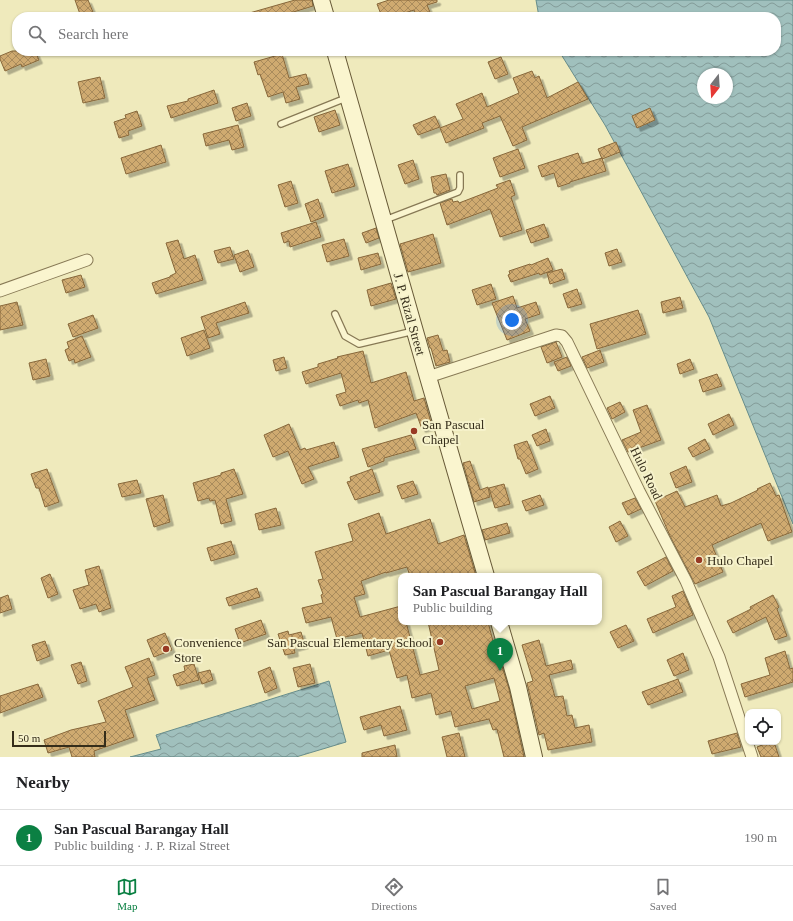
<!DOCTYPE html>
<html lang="en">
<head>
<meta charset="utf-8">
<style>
	:root { --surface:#fff; --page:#f2f2f2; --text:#202124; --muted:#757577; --line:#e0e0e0; --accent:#0b8043 }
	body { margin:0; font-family:Georgia,serif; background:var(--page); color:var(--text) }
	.controls { position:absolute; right:12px; bottom:12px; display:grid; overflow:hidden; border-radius:8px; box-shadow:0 1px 3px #0004 }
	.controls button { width:36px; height:36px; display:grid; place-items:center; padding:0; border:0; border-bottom:1px solid var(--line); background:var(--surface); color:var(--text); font:20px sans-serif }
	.compass { position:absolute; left:697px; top:68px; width:36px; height:36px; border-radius:50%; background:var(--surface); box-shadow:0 1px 3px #0004; rotate:197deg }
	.scale { position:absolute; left:12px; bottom:10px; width:94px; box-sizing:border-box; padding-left:4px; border:2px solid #352d1a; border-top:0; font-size:11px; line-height:14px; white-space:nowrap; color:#352d1a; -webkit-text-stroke:3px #f6f2cb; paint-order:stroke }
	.you { position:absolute; left:512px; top:320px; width:14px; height:14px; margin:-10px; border:3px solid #fff; border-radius:50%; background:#1a73e8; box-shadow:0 0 0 6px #1a73e833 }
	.badge { display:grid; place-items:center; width:26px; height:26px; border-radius:50%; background:var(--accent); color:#fff; font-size:13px; font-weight:700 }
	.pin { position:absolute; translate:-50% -33px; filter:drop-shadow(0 1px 2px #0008) }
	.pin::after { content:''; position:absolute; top:21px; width:14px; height:12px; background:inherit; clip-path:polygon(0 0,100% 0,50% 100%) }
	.popup { position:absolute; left:398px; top:573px; width:204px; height:52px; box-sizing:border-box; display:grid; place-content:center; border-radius:8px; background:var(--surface); filter:drop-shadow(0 1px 3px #0005); font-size:13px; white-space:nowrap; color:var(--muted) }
	.popup b { font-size:15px; color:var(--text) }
	.popup::after { content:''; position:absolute; left:50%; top:100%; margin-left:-8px; border:8px solid transparent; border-top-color:var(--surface) }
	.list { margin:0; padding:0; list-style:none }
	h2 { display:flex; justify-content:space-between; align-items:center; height:52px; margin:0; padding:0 16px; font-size:17px }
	h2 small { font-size:13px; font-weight:400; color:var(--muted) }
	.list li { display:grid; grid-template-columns:26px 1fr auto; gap:12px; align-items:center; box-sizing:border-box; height:56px; padding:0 16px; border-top:1px solid var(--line) }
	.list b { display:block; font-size:15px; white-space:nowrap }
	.list p { margin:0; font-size:13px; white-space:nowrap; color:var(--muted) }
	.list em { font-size:13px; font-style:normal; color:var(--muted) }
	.icon { flex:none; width:22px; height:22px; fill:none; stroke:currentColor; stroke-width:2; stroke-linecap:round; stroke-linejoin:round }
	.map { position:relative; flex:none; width:793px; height:757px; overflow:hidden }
	.search { position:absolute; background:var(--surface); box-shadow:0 1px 3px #0004; left:12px; right:12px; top:12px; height:44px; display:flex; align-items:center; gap:10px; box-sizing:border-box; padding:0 14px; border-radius:16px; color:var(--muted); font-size:15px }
	.sheet { height:108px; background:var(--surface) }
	nav { display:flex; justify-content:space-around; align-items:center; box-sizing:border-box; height:56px; border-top:1px solid var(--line); background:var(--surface); font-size:11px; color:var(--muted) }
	nav a { display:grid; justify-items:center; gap:2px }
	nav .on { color:var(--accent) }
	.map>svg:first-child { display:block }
	.water { fill:url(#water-waves); stroke:#678d8b; fill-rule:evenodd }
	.building { fill:url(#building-cross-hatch); stroke:#87673a; fill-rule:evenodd; filter:url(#shadow) }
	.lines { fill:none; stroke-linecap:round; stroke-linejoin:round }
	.lane-casing { stroke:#877955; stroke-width:8 }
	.street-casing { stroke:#877955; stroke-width:13 }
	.secondary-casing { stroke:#685a38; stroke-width:18 }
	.lane { stroke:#faf5cf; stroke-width:5.5 }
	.street { stroke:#faf5cf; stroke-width:11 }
	.secondary { stroke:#faf5cf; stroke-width:16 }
	.poi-dot { fill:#983923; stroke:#f6f2cb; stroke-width:1.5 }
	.labels { text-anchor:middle; stroke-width:4; stroke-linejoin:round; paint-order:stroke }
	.street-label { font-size:13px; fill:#352d1a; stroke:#f6f2cb }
	.poi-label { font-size:13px; fill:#352d1a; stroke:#f6f2cb; text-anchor:start }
</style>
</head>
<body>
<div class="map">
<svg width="793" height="757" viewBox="0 0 793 757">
	<defs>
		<pattern id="water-waves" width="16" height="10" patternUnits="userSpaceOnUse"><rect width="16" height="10" fill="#a0c0bd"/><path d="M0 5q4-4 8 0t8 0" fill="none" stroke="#839c99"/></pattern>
		<pattern id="building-cross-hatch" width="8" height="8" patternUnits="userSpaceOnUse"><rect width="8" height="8" fill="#cfaa70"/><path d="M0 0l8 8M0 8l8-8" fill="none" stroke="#a98b5b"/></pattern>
		<filter id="shadow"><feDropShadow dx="3.5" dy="3.5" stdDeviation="0" flood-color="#0004"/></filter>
	</defs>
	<rect width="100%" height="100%" fill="#efeabc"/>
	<!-- water -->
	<path class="water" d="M536 0H793V524L709 317 605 125 559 51H776V17H539ZM703 74H727V98H703Z
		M329 681 346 742 296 757H130L161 749 156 735Z"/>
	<!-- building -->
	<path class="building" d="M75 0H88L95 17H81Z
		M295 0H312L313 6 277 17H246V14Z
		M389 0H437V2L427 5 432 17H417L414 10 392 17H382L377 4Z
		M12 51H35L39 60 22 67 21 64 5 71 0 59V56Z
		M282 54 289 78 306 74 309 84 296 87 300 99 286 103 283 92 268 97 260 74 258 75 254 62Z
		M501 57 508 74 495 79 488 62Z
		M532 71 535 78 539 76 547 98 578 82 588 99 522 127 527 140 513 146 500 116 482 123 484 128 446 143 440 128 463 119 456 104 482 93 487 107 519 93 513 78Z
		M100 77 105 98 83 103 78 82Z
		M214 90 218 103 171 118 167 106 188 101V99Z
		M247 103 251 116 236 121 232 108Z
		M650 108 655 120 637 128 632 116Z
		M335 110 340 125 319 132 314 117Z
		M137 111 142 126 128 131 129 135 119 138 114 122 126 118 125 115Z
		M435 116 440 127 418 135 413 125Z
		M238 125 244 147 232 150 229 140 206 146 203 134Z
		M616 142 620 152 602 159 598 149Z
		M161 145 166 162 126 174 121 158Z
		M518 149 525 168 500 177 493 158Z
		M578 153 582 164 602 158 606 171 570 182V183L558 187 554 173 542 177 538 166Z
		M413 160 419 179 405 184 398 165Z
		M348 164 355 186 332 193 325 171Z
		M446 174 450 190 437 195 436 193H434L431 177Z
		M510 180 515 195 511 197 522 230 500 237 490 209 447 225 440 203 452 199 453 202 458 201 459 203 498 188 496 185Z
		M291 181 298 203 285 207 278 185Z
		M318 199 324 217 311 222 305 204Z
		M316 222 321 237 290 247 289 241 284 243 281 233Z
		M544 224 549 237 531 243 526 230Z
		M376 228 379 238 366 243 362 233Z
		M433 234 441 263 408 272 400 244Z
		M344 239 349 256 327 262 322 245Z
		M178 240 184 259 195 255 203 280 156 294 152 283 170 277V276L176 273 166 243Z
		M230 247 234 259 218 263 214 251Z
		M617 249 622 262 609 266 605 253Z
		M248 250 254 267 240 272 234 255Z
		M378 253 381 264 361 270 358 258Z
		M548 258 553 270 540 275 539 273 511 282 508 275 510 274 509 271 530 264 531 265Z
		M562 269 565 279 550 284 547 273Z
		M81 275 85 287 66 293 62 280Z
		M391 283 396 299 371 306 367 290Z
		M491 284 496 299 477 305 472 290Z
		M577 289 582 304 568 308 563 294Z
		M513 296 517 308 536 302 540 314 525 319 530 331 507 340 492 303Z
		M680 297 683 308 663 313 661 302Z
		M17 302 23 325 0 330V306Z
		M245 302 249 313 216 323 220 334 208 338 201 317Z
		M638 310 646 334 597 349 590 324Z
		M93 315 98 328 73 337 68 324Z
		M204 330 210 348 187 356 181 338Z
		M438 335 443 351 447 350 450 362 436 366 431 348H430L427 338Z
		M82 336 91 357 75 363 74 359 69 361 65 350 69 348 67 342Z
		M556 342 562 357 547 363 541 347Z
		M600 350 604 362 587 368 582 357Z
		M363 351 371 383 406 372 414 401 424 398 432 426 422 429 416 413 375 428 368 400 359 403 358 400 340 406 336 395 346 392 341 373 306 384 302 372 318 367V364L338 358 337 357Z
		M284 357 287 368 276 371 273 360Z
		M567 357 571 366 558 371 554 362Z
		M46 359 50 376 33 380 29 363Z
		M690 359 694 369 680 374 677 364Z
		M717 374 722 386 703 392 699 380Z
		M550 396 555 408 535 416 530 404Z
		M620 402 625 412 612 419 607 408Z
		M647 405 661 440 628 452 622 440 641 432 633 410Z
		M729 414 734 425 713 435 708 424Z
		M289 424 300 450 305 448 306 450 334 442 339 457 308 467 314 479 302 484 288 451 273 457 264 435Z
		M546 429 550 441 537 446 532 435Z
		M411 435 416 449 384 458V461L368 467 362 449Z
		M705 439 710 449 693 457 688 448Z
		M527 441 538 469 526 474 520 459H518L514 445Z
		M470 461 480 490 488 487 490 497 474 502 463 463Z
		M686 466 692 482 676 488 670 473Z
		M47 469 59 502 45 507 39 488H36L31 474Z
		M234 469 243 494 226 499 232 521 221 524 215 500 210 501 209 498 198 501 193 483 221 475V473Z
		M372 469 380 492 355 500 347 482 351 481 350 477Z
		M137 480 141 493 122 497 118 484Z
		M413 481 418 494 402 499 397 486Z
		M770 483 776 496 779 495 792 532 768 541 761 523 712 545 723 572 695 584 670 536 655 501 677 491 685 507 717 495 721 506 731 503 758 490 757 489Z
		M504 484 510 504 495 508 489 488Z
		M163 495 170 522 154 527 146 499Z
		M540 495 544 505 526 511 522 501Z
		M635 498 641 509 628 515 622 503Z
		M276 508 281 525 259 530 255 514Z
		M379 513 386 534 430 519 438 544 464 535 476 576H410L407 567 386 573V572L361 581 365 594 354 597 360 617 401 606V622H406L420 675 439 670 428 622H488L499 664 501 663 509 689 524 757H504L497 729 493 730 489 719 455 727 451 711 436 715 431 693 412 698 407 675 397 678 389 650 368 656 362 633 337 639 331 617 306 623 302 608 323 603 321 595 323 594 318 580 323 579 315 552 353 541 348 524ZM494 678 500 701 472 709 465 686Z
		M620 521 628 536 616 542 609 527Z
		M507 523 510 533 485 540 482 530Z
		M231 541 235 554 211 561 207 548Z
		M666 557 673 571 645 586 637 572Z
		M99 566 111 608 99 612 96 604 80 609 73 590 89 585 85 570Z
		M50 574 58 594 48 598 41 578Z
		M257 588 260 597 229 606 226 598Z
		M683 591 693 615 653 633 647 619 676 607 672 596Z
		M8 595 12 609 0 613V598Z
		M773 595 779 607 777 609 787 636 775 640 766 617 733 633 727 621 751 609 750 607Z
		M261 620 266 634 240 643 235 629Z
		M626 625 634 641 618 648 610 632Z
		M288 631 289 635 301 632 305 645 294 648 295 653 285 655 278 634Z
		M165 633 172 650 154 657 147 640Z
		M539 640 546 666 571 660 573 669 549 675 555 697 563 696 567 716 572 715 575 728 589 725 592 742 548 750 544 733 539 735 527 683 533 681 522 645Z
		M45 641 50 656 37 661 32 645Z
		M785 651 790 669 793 668V682L745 697 741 684 770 675 765 658Z
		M683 653 689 670 674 676 667 660Z
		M149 658 155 675 147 678 155 700 125 710 134 737 94 751 95 757H72L69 747 48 753 44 740 71 730 106 722 98 701 133 687 125 667Z
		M81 662 87 681 78 684 71 665Z
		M194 664 199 680 177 686 173 675 185 671 184 666Z
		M310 664 315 683 298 687 293 668Z
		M270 667 277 688 265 693 258 672Z
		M210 670 213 680 202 684 198 673Z
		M678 679 683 692 648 705 642 692Z
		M38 684 43 697 0 713V696Z
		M400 706 407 730 384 736 381 725 364 730 360 717Z
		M459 733 465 757H447L442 737Z
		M737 733 741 747 712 754 708 741Z
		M770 742H774L779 757H761L757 747Z
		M395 745 397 757H362V753Z"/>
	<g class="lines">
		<!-- lane casing -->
		<g class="lane-casing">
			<path id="lane" d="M281 124 346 98
				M385 220 458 192 460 188V175
				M335 314 345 336 359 344 414 331"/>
		</g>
		<!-- street casing -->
		<g class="street-casing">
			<path id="street" d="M0 291 87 260
				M428 377 556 335 562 336 567 342 639 491 686 581 719 657 752 757"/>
		</g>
		<!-- secondary casing -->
		<g class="secondary-casing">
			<path id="secondary" d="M321 0 326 17
				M335 51 428 377 486 576
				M499 622 518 687 534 757"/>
		</g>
		<!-- lane -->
		<use href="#lane" class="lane"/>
		<!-- street -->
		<use href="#street" class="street"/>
		<!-- secondary -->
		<use href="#secondary" class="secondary"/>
	</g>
	<!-- markers -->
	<g class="poi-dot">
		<circle cx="414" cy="431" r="4"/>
		<circle cx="699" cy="560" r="4"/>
		<circle cx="440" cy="642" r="4"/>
		<circle cx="166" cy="649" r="4"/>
	</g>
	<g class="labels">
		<!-- street labels -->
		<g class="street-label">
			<text transform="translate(410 314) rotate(74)" y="5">J. P. Rizal Street</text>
			<text transform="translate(647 473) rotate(64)" y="5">Hulo Road</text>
		</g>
		<!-- poi labels -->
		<g class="poi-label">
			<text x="422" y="429">San Pascual<tspan x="422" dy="15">Chapel</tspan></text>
			<text x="707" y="565">Hulo Chapel</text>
			<text x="174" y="647">Convenience<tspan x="174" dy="15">Store</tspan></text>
			<text x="432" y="647" text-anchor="end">San Pascual Elementary School</text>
		</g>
	</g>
</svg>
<div class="controls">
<button><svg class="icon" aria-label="locate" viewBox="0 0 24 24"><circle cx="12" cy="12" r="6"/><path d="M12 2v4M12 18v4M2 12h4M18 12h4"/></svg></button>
</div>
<svg class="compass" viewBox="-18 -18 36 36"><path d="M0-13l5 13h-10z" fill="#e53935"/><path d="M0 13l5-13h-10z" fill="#757577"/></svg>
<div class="scale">50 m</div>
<div class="you"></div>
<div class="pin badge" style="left:500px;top:671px">1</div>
<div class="popup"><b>San Pascual Barangay Hall</b>Public building</div>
<div class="search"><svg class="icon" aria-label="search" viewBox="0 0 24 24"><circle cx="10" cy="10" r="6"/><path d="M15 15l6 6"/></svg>Search here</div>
</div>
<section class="sheet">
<h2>Nearby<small></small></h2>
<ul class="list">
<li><span class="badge">1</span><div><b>San Pascual Barangay Hall</b><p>Public building · J. P. Rizal Street</p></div><em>190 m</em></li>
</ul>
</section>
<nav>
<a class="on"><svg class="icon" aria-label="map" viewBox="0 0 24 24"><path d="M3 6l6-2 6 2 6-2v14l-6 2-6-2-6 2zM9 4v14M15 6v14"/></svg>Map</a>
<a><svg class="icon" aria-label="directions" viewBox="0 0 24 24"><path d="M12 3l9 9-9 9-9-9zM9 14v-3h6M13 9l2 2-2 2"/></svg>Directions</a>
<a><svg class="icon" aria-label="saved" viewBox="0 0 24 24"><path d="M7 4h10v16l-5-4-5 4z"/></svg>Saved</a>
</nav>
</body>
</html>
